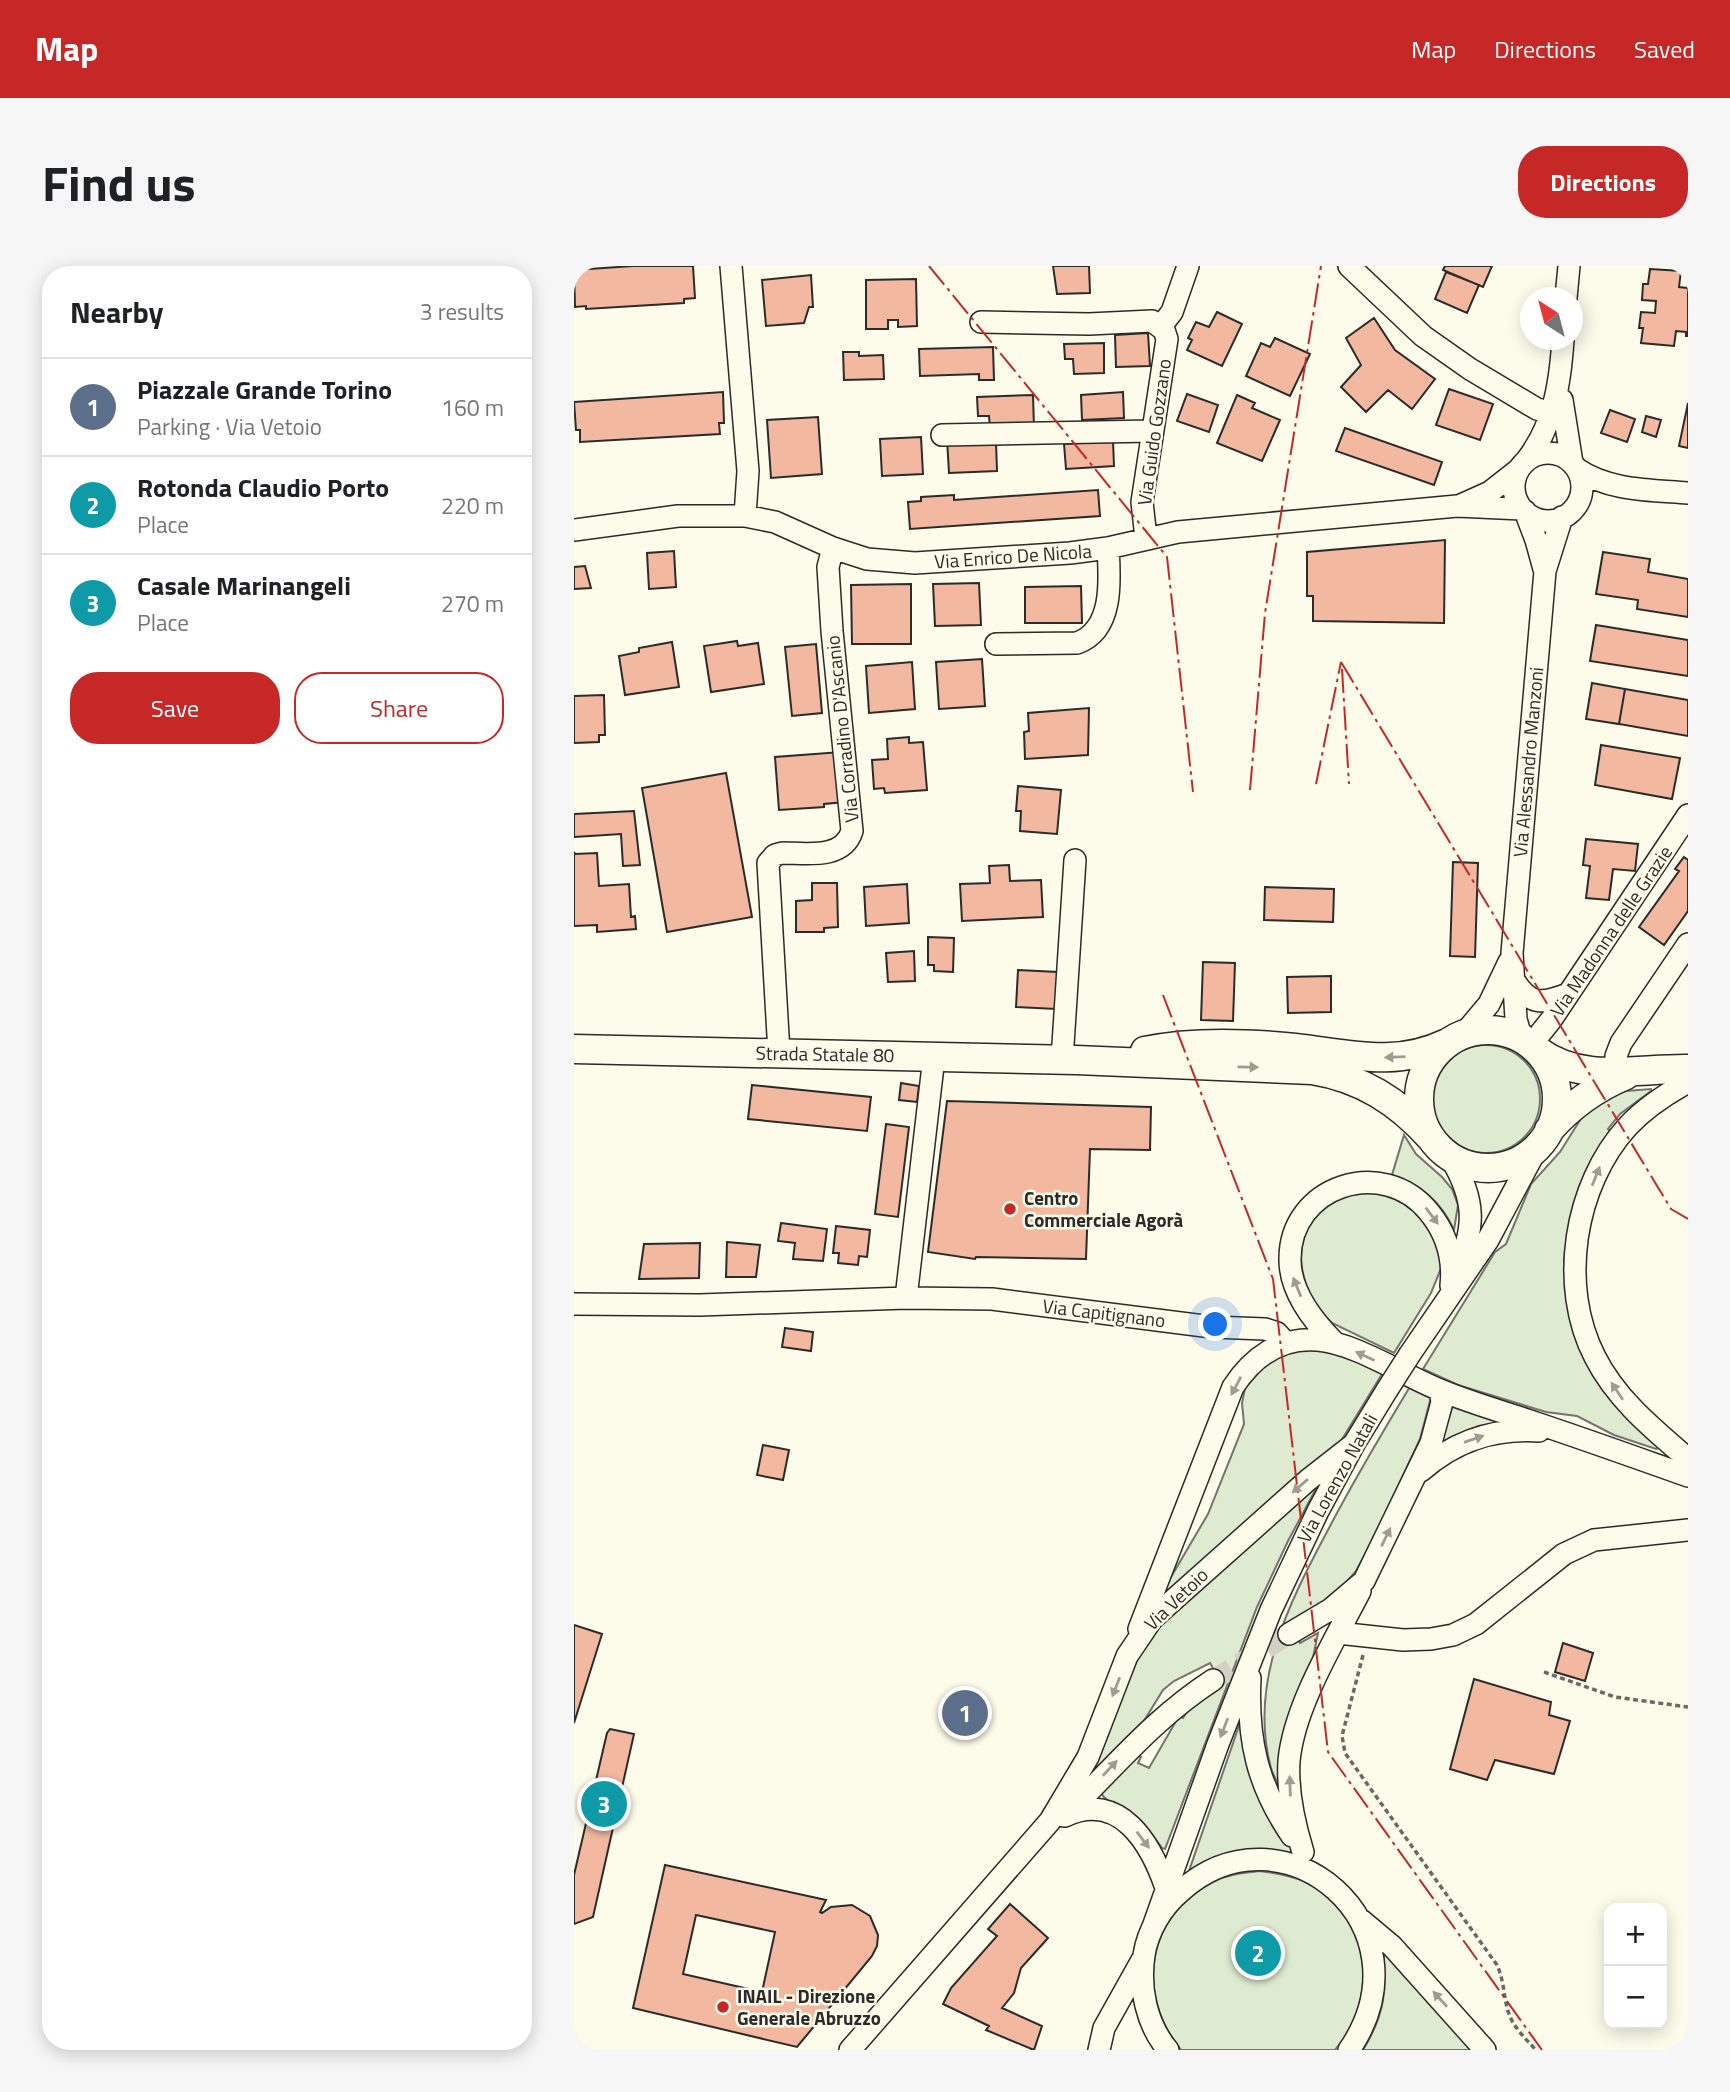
<!DOCTYPE html>
<html lang="en">
<head>
<meta charset="utf-8">
<style>
	:root { --surface:#fff; --page:#f6f6f6; --text:#202124; --muted:#757577; --line:#e0e0e0; --accent:#c62828 }
	body { margin:0; font-family:"Titillium Web",sans-serif; background:var(--page); color:var(--text) }
	.controls { position:absolute; right:21px; bottom:21px; display:grid; overflow:hidden; border-radius:14px; box-shadow:0 4px 18px #0003 }
	.controls button { width:63px; height:63px; display:grid; place-items:center; padding:0; border:0; border-bottom:2px solid var(--line); background:var(--surface); color:var(--text); font:35px sans-serif }
	.compass { position:absolute; left:946px; top:21px; width:63px; height:63px; border-radius:50%; background:var(--surface); box-shadow:0 4px 18px #0003; rotate:324deg }
	.you { position:absolute; left:642px; top:1059px; width:24px; height:24px; margin:-18px; border:5px solid #fff; border-radius:50%; background:#1a73e8; box-shadow:0 0 0 10px #1a73e833 }
	.badge { display:grid; place-items:center; width:46px; height:46px; border-radius:50%; background:var(--accent); color:#fff; font-size:23px; font-weight:700 }
	.pin { position:absolute; translate:-50% -50%; border:4px solid #fff; box-shadow:0 2px 7px #0006 }
	.list { margin:0; padding:0; list-style:none }
	h2 { display:flex; justify-content:space-between; align-items:center; height:91px; margin:0; padding:0 28px; font-size:30px }
	h2 small { font-size:23px; font-weight:400; color:var(--muted) }
	.list li { display:grid; grid-template-columns:46px 1fr auto; gap:21px; align-items:center; box-sizing:border-box; height:98px; padding:0 28px; border-top:2px solid var(--line) }
	.list b { display:block; font-size:26px; white-space:nowrap }
	.list p { margin:0; font-size:23px; white-space:nowrap; color:var(--muted) }
	.list em { font-size:23px; font-style:normal; color:var(--muted) }
	.actions { display:flex; gap:14px; padding:21px 28px }
	.actions a { flex:1; padding:16px 0; border:2px solid var(--accent); border-radius:28px; text-align:center; font-size:24px; color:var(--accent) }
	.actions .main { background:var(--accent); color:#fff }
	.map { position:relative; flex:none; width:1114px; height:1784px; overflow:hidden; border-radius:28px }
	header { display:flex; align-items:center; gap:42px; box-sizing:border-box; height:98px; padding:0 35px; background:var(--accent); color:#fff }
	header strong { font-size:33px }
	nav { display:flex; gap:38px; margin-inline-start:auto; font-size:24px }
	.intro { display:flex; align-items:center; justify-content:space-between; box-sizing:border-box; height:168px; padding:0 42px }
	h1 { margin:0; font-size:49px }
	.button { padding:18px 32px; border-radius:28px; background:var(--accent); color:#fff; font-size:24px; font-weight:700 }
	main { display:flex; gap:42px; padding:0 42px }
	aside { flex:1; background:var(--surface); border-radius:28px; box-shadow:0 4px 18px #0003 }
	.map>svg:first-child { display:block }
	.green { fill:#deebd1; stroke:#74746e; stroke-width:2 }
	.building { fill:#f2b8a0; stroke:#2b2b2b; stroke-width:2; fill-rule:evenodd }
	.lines { fill:none; stroke-linecap:round; stroke-linejoin:round }
	.minor-tunnel { stroke:#d3d1c4; stroke-width:21; stroke-dasharray:21 10; stroke-linecap:butt }
	.minor-casing { stroke:#2b2b2b; stroke-width:24 }
	.major-casing { stroke:#2b2b2b; stroke-width:31 }
	.path { stroke:#6a6964; stroke-width:3.5; stroke-dasharray:5 3.5; stroke-linecap:butt }
	.minor { stroke:#fdfbea; stroke-width:21 }
	.major { stroke:#fdfbea; stroke-width:28 }
	.minor-bridge-casing { stroke:#2b2b2b; stroke-width:24; stroke-linecap:butt }
	.minor-bridge { stroke:#fdfbea; stroke-width:21 }
	.power { stroke:#c62828; stroke-width:2; stroke-dasharray:24 5 3.5 5; stroke-linecap:butt }
	.oneway { fill:#9e9d94 }
	.poi-dot { fill:#c62828; stroke:#fdfbea; stroke-width:2.5 }
	.labels { text-anchor:middle; stroke-width:5; stroke-linejoin:round; paint-order:stroke }
	.street-label { font-size:19px; fill:#2b2b2b; stroke:#fdfbea }
	.poi-label { font-size:19px; font-weight:bold; fill:#2b2b2b; stroke:#fdfbea; text-anchor:start }
</style>
</head>
<body>
<header>
<strong>Map</strong>
<nav><a>Map</a><a>Directions</a><a>Saved</a></nav>
</header>
<div class="intro"><h1>Find us</h1><a class="button">Directions</a></div>
<main>
<aside>
<h2>Nearby<small>3 results</small></h2>
<ul class="list">
<li><span class="badge" style="background:#5c6f8a">1</span><div><b>Piazzale Grande Torino</b><p>Parking · Via Vetoio</p></div><em>160 m</em></li>
<li><span class="badge" style="background:#0f9aa8">2</span><div><b>Rotonda Claudio Porto</b><p>Place</p></div><em>220 m</em></li>
<li><span class="badge" style="background:#0f9aa8">3</span><div><b>Casale Marinangeli</b><p>Place</p></div><em>270 m</em></li>
</ul>
<div class="actions"><a class="main">Save</a><a>Share</a></div>
</aside>
<div class="map">
<svg width="1114" height="1784" viewBox="0 0 1114 1784">
	<rect width="100%" height="100%" fill="#fdfbea"/>
	<!-- green -->
	<path class="green" d="M858 833a54 54 0 1 1 108 0a54 54 0 1 1-108 0Z
		M1077 823V825L1046 848 1034 863 1037 866 1006 921 990 994 995 1032 1086 1181 1082 1183 1040 1169 1003 1150 972 1146 884 1119 849 1103 921 986 932 978 957 918 986 886 1008 851 1034 831 1052 825Z
		M830 869 842 888 868 911 878 923 884 939 880 964C867 935 846 919 818 909Z
		M799 923 840 939 867 975 868 1000 857 1027 820 1087 758 1057C718 1022 713 954 766 928 775 924 788 924 799 923Z
		M756 1083 808 1108 767 1175 583 1340 590 1323 634 1248 670 1158 668 1137 671 1122 694 1096 716 1084Z
		M837 1119 857 1131 846 1173 799 1274 782 1305 764 1326 748 1338 716 1356 726 1377 744 1367 711 1531C707 1522 700 1512 697 1502 674 1417 715 1337 754 1264 780 1214 808 1167 837 1119Z
		M879 1139 927 1156 908 1160 866 1179Z
		M744 1219 714 1275 683 1341 591 1583 588 1582C576 1566 567 1551 549 1542 541 1538 531 1535 527 1527L564 1490 567 1491 564 1497 575 1502 605 1450 609 1452 617 1439 648 1418 636 1397 600 1415 589 1424 565 1463 516 1510 513 1507 553 1409 580 1364Z
		M667 1454 724 1589C681 1579 653 1582 615 1605Z
		M686 1605C701 1607 715 1609 729 1615 797 1644 807 1731 761 1784H607C561 1727 572 1650 639 1616 654 1608 670 1607 686 1605Z
		M809 1682 901 1784H789C811 1748 813 1724 809 1682Z"/>
	<!-- building -->
	<path class="building" d="M59 0H119L121 32 110 33V37L12 43V40L1 41 0 4Z
		M479 0H515L516 27 483 28Z
		M871 0H918L909 21 869 4Z
		M1076 3 1107 5 1105 21 1114 22V70H1112V66L1102 65 1100 80 1067 77 1069 62H1065L1067 46 1081 47 1082 35 1068 34 1069 18H1074Z
		M872 6 905 19 893 47 861 33Z
		M237 9 239 41H235L230 57 192 60 188 14Z
		M342 13 343 60 324 61V54H314V63H292V14Z
		M643 46 668 58 648 100 613 84 618 74 614 72 622 56 635 61Z
		M800 52 821 84 861 113 838 143 814 124 792 146 767 121 787 99 772 72Z
		M574 67 576 100 542 101 541 69Z
		M701 72 736 88 716 130 672 110 687 77 696 81Z
		M530 77V107L500 108 499 93H491L490 78Z
		M419 81 420 114H405V108L346 110 345 83Z
		M269 86H285V90L309 89 310 113 270 114Z
		M875 123 919 138 906 174 862 159Z
		M149 126 150 157H145L146 168 6 176V164H2L0 136Z
		M549 126 550 152 508 154 507 129Z
		M613 128 644 139 635 166 603 155Z
		M459 129 460 161 416 163 415 150H404L403 131Z
		M663 129 681 137 678 142 706 154 688 195 643 177Z
		M1114 137V182L1105 180Z
		M1036 144 1061 153 1053 176 1027 167Z
		M1072 150 1087 154 1082 171 1068 166Z
		M244 151 248 208 197 212 193 154Z
		M771 162 868 196 860 219 762 185Z
		M347 171 349 208 308 210 306 173Z
		M373 173 422 176 423 205 375 207Z
		M539 175 540 200 492 203 490 178Z
		M524 224 526 250 336 263 334 236 347 235V231L380 229V234Z
		M871 274 870 357 739 355V330H733V286Z
		M100 285 102 321 75 323 73 287Z
		M1029 286 1076 293 1074 306 1114 313V351L1063 343 1064 334 1022 328Z
		M11 300 17 322 0 323V301Z
		M405 317 407 359 361 360 359 318Z
		M337 318V378H278L277 319Z
		M507 320 508 357H451V321Z
		M1022 359 1114 374V410L1016 395Z
		M163 375 164 380 184 377 190 418 137 426 130 380Z
		M98 376 105 421 51 429 45 390 65 386V382Z
		M242 378 248 447 218 450 211 381Z
		M408 393 411 440 365 443 362 396Z
		M338 396 341 443 295 447 292 400Z
		M1018 417 1051 423 1045 458 1012 453Z
		M1051 423 1114 434V470L1045 458Z
		M30 429 31 469H25V476L0 477V430Z
		M515 442 514 489 451 493 450 466 455 465 454 447Z
		M335 471V477L349 476 353 524 311 527 310 522 300 523 298 494 314 493 313 473Z
		M1027 479 1106 492 1098 533 1021 519Z
		M267 486 271 536 250 538V541L205 544 201 491Z
		M152 507 178 651 93 666 68 522Z
		M444 520 487 524 483 568 446 565 447 545H442Z
		M60 545 66 599 49 600 47 568 0 571V548Z
		M1012 573 1064 578 1061 605 1039 603 1035 634 1012 632 1016 600 1009 599Z
		M0 586 1 588 23 587 25 620 55 618 57 651 61 650 62 663 23 666V659L0 660Z
		M1110 591 1114 594V645L1090 679 1065 661 1105 605 1101 603Z
		M879 596 904 597 901 691 876 690Z
		M435 599 436 615 467 614 469 651 388 655 386 618 416 617 415 600Z
		M238 617H263L264 661 250 662V666H222V635L238 634Z
		M333 618 335 657 292 660 290 621Z
		M691 621 760 623 759 656 690 654Z
		M354 671 380 672 379 706 360 705V699H354Z
		M340 685 341 715 314 716 312 687Z
		M629 696 661 697 659 755 627 754Z
		M444 704 484 706 482 743 442 741Z
		M757 710V746L714 747 713 711Z
		M327 817 345 820 343 836 325 834Z
		M178 819 297 831 293 865 174 853Z
		M373 835 577 841 576 884 516 883 512 993 402 991 401 993 354 986Z
		M312 858 335 861 324 951 301 948Z
		M207 957 253 963 249 995 219 993 221 977 204 975Z
		M262 960 296 964 293 991 285 990 284 999 264 997 265 987H259Z
		M153 976 186 979 182 1011H152Z
		M126 977 125 1012 65 1013 70 978Z
		M211 1062 239 1066 237 1085 208 1081Z
		M189 1179 215 1184 209 1214 183 1209Z
		M0 1359 28 1368 0 1457Z
		M989 1377 1019 1387 1011 1415 981 1406Z
		M900 1413 977 1436 975 1449 996 1455 980 1508 921 1494 913 1514 876 1503Z
		M36 1463 60 1468 19 1651 0 1658V1609L33 1467Z
		M91 1599 252 1634 246 1646 248 1647 257 1641 278 1639 296 1650 304 1669 303 1680 298 1690 223 1781 59 1742ZM122 1649 201 1666 188 1726 109 1708Z
		M436 1638 474 1672 447 1702 440 1727 428 1742 468 1760 460 1784 412 1764 415 1760 369 1738 377 1722 423 1670 414 1663Z"/>
	<g class="lines">
		<!-- minor-tunnel -->
		<path class="minor-tunnel" d="M639 1414 715 1368"/>
		<!-- minor casing -->
		<g class="minor-casing">
			<path id="minor" d="M157 0 174 205 171 250
				M775 0 849 70 896 103 963 143 978 147H990
				M992 32 995 0
				M407 56 515 58 578 55 590 64 593 73 568 236 572 272
				M587 60 598 46 614 0
				M988 134 998 197
				M368 169 578 165
				M940 221a34 34 0 1 1 68 0a34 34 0 1 1-68 0Z
				M952 195C980 159 986 118 989 74
				M1003 203C1035 225 1077 224 1114 227
				M887 239 916 226 944 204
				M951 245 962 274 970 303
				M988 251 971 305 938 687 942 753 945 764 957 779 977 754 1114 549
				M0 264 104 250H171L201 256 259 282 293 293 341 297 496 287 534 282 604 266 883 240 948 243
				M422 378 503 377C540 364 536 313 534 282
				M940 714C956 740 968 738 994 728
				M889 769 915 738 935 696
				M205 787 194 597 201 589 208 587C232 587 269 594 278 565L258 365 254 301 259 282
				M488 794 501 594
				M1042 806V790L1047 777 1114 678
				M1114 816C1092 828 1071 842 1054 860 1000 919 984 1020 1021 1091 1042 1133 1079 1163 1114 1193
				M876 891C903 935 901 962 882 1008
				M332 1032 360 791
				M0 1038 126 1039 332 1032 418 1033 638 1061 691 1063 703 1067 712 1077
				M761 1077C740 1056 716 1026 716 994 715 920 809 889 855 946 873 968 880 992 877 1020
				M836 1088 914 974 964 880
				M847 1205C881 1175 919 1162 965 1165
				M565 1363 659 1121C678 1092 706 1071 743 1074 779 1076 831 1110 866 1124 897 1137 930 1146 962 1157 1013 1174 1063 1192 1114 1210
				M764 1367 829 1374 857 1373 879 1369 902 1358 990 1288 1020 1274 1114 1264
				M715 1368 757 1343 790 1315 857 1177 868 1136 866 1124
				M676 1412C673 1473 683 1519 718 1570
				M490 1550C541 1501 579 1453 639 1414
				M491 1550C546 1524 577 1578 592 1622
				M729 1586C720 1557 713 1527 715 1495 720 1440 761 1374 786 1325
				M787 1654 818 1680 911 1784
				M579 1661 644 1478 697 1344 744 1245 780 1178 813 1124
				M276 1784 476 1555 514 1491 553 1390 578 1353 734 1214 780 1178
				M525 1784 530 1762 568 1694
				M594 1784C572 1758 565 1722 570 1689 574 1664 588 1641 607 1625 709 1533 860 1660 775 1784"/>
		</g>
		<!-- major casing -->
		<g class="major-casing">
			<path id="major" d="M845 833a69 69 0 1 1 138 0a69 69 0 1 1-138 0Z
				M0 783 502 794 738 804C787 812 824 835 857 872
				M571 785C618 775 673 777 721 782 775 788 821 802 873 777
				M964 785C1008 818 1063 802 1114 803
				M975 864C997 839 1021 822 1052 809"/>
		</g>
		<!-- path -->
		<path class="path" d="M789 1389 768 1470 771 1487 923 1699C931 1717 929 1731 935 1748 940 1762 952 1773 962 1784
			M970 1406 1041 1431 1114 1441"/>
		<!-- minor -->
		<use href="#minor" class="minor"/>
		<!-- major -->
		<use href="#major" class="major"/>
		<!-- minor-bridge casing -->
		<g class="minor-bridge-casing">
			<path id="minor-bridge" d="M813 1124 836 1088"/>
		</g>
		<!-- minor-bridge -->
		<use href="#minor-bridge" class="minor-bridge"/>
		<!-- power -->
		<path class="power" d="M355 0 593 291 619 526
			M767 396 1097 943 1114 953
			M768 403 775 518
			M742 518 767 396
			M676 524 691 347 747 0
			M589 729 699 1013 754 1486 968 1784"/>
	</g>
	<!-- one-way arrows -->
	<defs><path id="oneway-solid" d="M-6-.8H1V-3.2L6.5 0L1 3.2V.8H-6Z" transform="scale(1.75)"/></defs>
	<g class="oneway">
		<use href="#oneway-solid" transform="translate(821 791) rotate(178)"/>
		<use href="#oneway-solid" transform="translate(674 801) rotate(1)"/>
		<use href="#oneway-solid" transform="translate(1022 910) rotate(-68)"/>
		<use href="#oneway-solid" transform="translate(858 950) rotate(53)"/>
		<use href="#oneway-solid" transform="translate(723 1021) rotate(-112)"/>
		<use href="#oneway-solid" transform="translate(791 1090) rotate(-155)"/>
		<use href="#oneway-solid" transform="translate(662 1120) rotate(118)"/>
		<use href="#oneway-solid" transform="translate(1043 1125) rotate(-124)"/>
		<use href="#oneway-solid" transform="translate(900 1173) rotate(-19)"/>
		<use href="#oneway-solid" transform="translate(726 1220) rotate(139)"/>
		<use href="#oneway-solid" transform="translate(812 1271) rotate(-64)"/>
		<use href="#oneway-solid" transform="translate(542 1421) rotate(111)"/>
		<use href="#oneway-solid" transform="translate(650 1462) rotate(111)"/>
		<use href="#oneway-solid" transform="translate(536 1502) rotate(-47)"/>
		<use href="#oneway-solid" transform="translate(716 1520) rotate(-92)"/>
		<use href="#oneway-solid" transform="translate(569 1574) rotate(53)"/>
		<use href="#oneway-solid" transform="translate(866 1733) rotate(-132)"/>
	</g>
	<!-- markers -->
	<g class="poi-dot">
		<circle cx="436" cy="943" r="7"/>
		<circle cx="149" cy="1741" r="7"/>
	</g>
	<g class="labels">
		<!-- street labels -->
		<g class="street-label">
			<text transform="translate(580 166) rotate(-82)" y="7">Via Guido Gozzano</text>
			<text transform="translate(439 290) rotate(-4)" y="7">Via Enrico De Nicola</text>
			<text transform="translate(268 463) rotate(-96)" y="7">Via Corradino D'Ascanio</text>
			<text transform="translate(954 496) rotate(-85)" y="7">Via Alessandro Manzoni</text>
			<text transform="translate(1037 665) rotate(-56)" y="7">Via Madonna delle Grazie</text>
			<text transform="translate(251 788) rotate(1)" y="7">Strada Statale 80</text>
			<text transform="translate(530 1047) rotate(7)" y="7">Via Capitignano</text>
			<text transform="translate(763 1212) rotate(-61)" y="7">Via Lorenzo Natali</text>
			<text transform="translate(602 1333) rotate(-44)" y="7">Via Vetoio</text>
		</g>
		<!-- poi labels -->
		<g class="poi-label">
			<text x="450" y="939">Centro<tspan x="450" dy="22">Commerciale Agorà</tspan></text>
			<text x="163" y="1737">INAIL - Direzione<tspan x="163" dy="22">Generale Abruzzo</tspan></text>
		</g>
	</g>
</svg>
<div class="controls">
<button>+</button>
<button>−</button>
</div>
<svg class="compass" viewBox="-18 -18 36 36"><path d="M0-13l5 13h-10z" fill="#e53935"/><path d="M0 13l5-13h-10z" fill="#757577"/></svg>
<div class="you"></div>
<div class="pin badge" style="left:391px;top:1447px;background:#5c6f8a">1</div>
<div class="pin badge" style="left:684px;top:1687px;background:#0f9aa8">2</div>
<div class="pin badge" style="left:30px;top:1538px;background:#0f9aa8">3</div>
</div>
</main>
</body>
</html>
